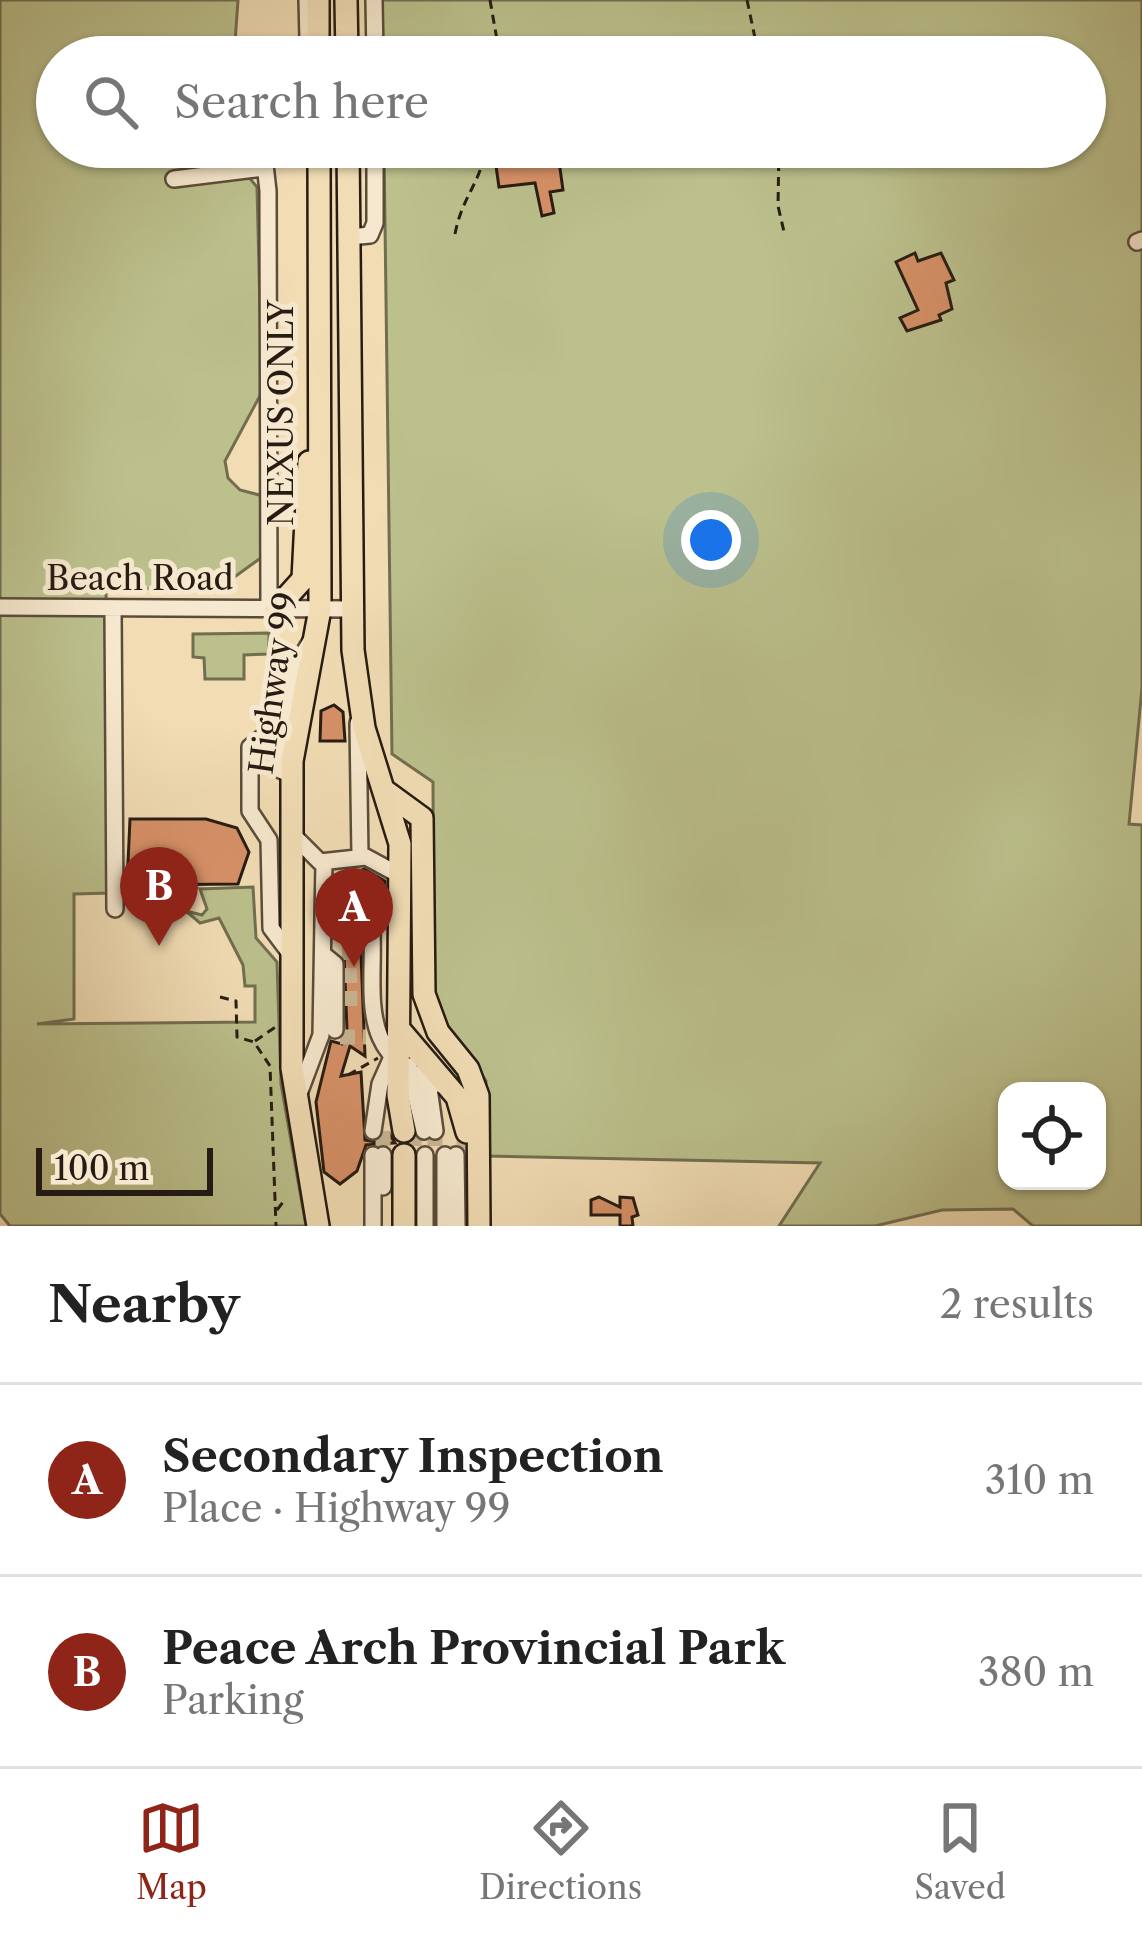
<!DOCTYPE html>
<html lang="en">
<head>
<meta charset="utf-8">
<style>
	:root { --surface:#fff; --page:#f2f2f2; --text:#222; --muted:#767676; --line:#e0e0e0; --accent:#8f2418 }
	body { margin:0; font-family:"Libre Caslon Text",serif; background:var(--page); color:var(--text) }
	.controls { position:absolute; right:36px; bottom:36px; display:grid; overflow:hidden; border-radius:24px; box-shadow:0 3px 9px #0004 }
	.controls button { width:108px; height:108px; display:grid; place-items:center; padding:0; border:0; border-bottom:3px solid var(--line); background:var(--surface); color:var(--text); font:60px sans-serif }
	.scale { position:absolute; left:36px; bottom:30px; width:177px; box-sizing:border-box; padding-left:12px; border:6px solid #271c13; border-top:0; font-size:33px; line-height:42px; white-space:nowrap; color:#271c13; -webkit-text-stroke:9px #f6e8ce; paint-order:stroke }
	.you { position:absolute; left:711px; top:540px; width:42px; height:42px; margin:-30px; border:9px solid #fff; border-radius:50%; background:#1a73e8; box-shadow:0 0 0 18px #1a73e833 }
	.badge { display:grid; place-items:center; width:78px; height:78px; border-radius:50%; background:var(--accent); color:#fff; font-size:39px; font-weight:700 }
	.pin { position:absolute; translate:-50% -99px; filter:drop-shadow(0 3px 6px #0008) }
	.pin::after { content:''; position:absolute; top:63px; width:42px; height:36px; background:inherit; clip-path:polygon(0 0,100% 0,50% 100%) }
	.list { margin:0; padding:0; list-style:none }
	h2 { display:flex; justify-content:space-between; align-items:center; height:156px; margin:0; padding:0 48px; font-size:51px }
	h2 small { font-size:39px; font-weight:400; color:var(--muted) }
	.list li { display:grid; grid-template-columns:78px 1fr auto; gap:36px; align-items:center; box-sizing:border-box; height:192px; padding:0 48px; border-top:3px solid var(--line) }
	.list b { display:block; font-size:45px; white-space:nowrap }
	.list p { margin:0; font-size:39px; white-space:nowrap; color:var(--muted) }
	.list em { font-size:39px; font-style:normal; color:var(--muted) }
	.icon { flex:none; width:66px; height:66px; fill:none; stroke:currentColor; stroke-width:2; stroke-linecap:round; stroke-linejoin:round }
	.map { position:relative; flex:none; width:1142px; height:1226px; overflow:hidden }
	.search { position:absolute; background:var(--surface); box-shadow:0 3px 9px #0004; left:36px; right:36px; top:36px; height:132px; display:flex; align-items:center; gap:30px; box-sizing:border-box; padding:0 42px; border-radius:66px; color:var(--muted); font-size:45px }
	.sheet { height:540px; background:var(--surface) }
	nav { display:flex; justify-content:space-around; align-items:center; box-sizing:border-box; height:168px; border-top:3px solid var(--line); background:var(--surface); font-size:33px; color:var(--muted) }
	nav a { display:grid; justify-items:center; gap:6px }
	nav .on { color:var(--accent) }
	.map>svg:first-child { display:block }
	.green { fill:#bbc08c; stroke:#716e50; stroke-width:3; fill-rule:evenodd }
	.building { fill:#d69067; stroke:#271c13; stroke-width:3 }
	.lines { fill:none; stroke-linecap:round; stroke-linejoin:round }
	.minor-tunnel { stroke:#c9b694; stroke-width:15; stroke-dasharray:15 8; stroke-linecap:butt }
	.highway-tunnel { stroke:#c9b694; stroke-width:21; stroke-dasharray:21 10; stroke-linecap:butt }
	.minor-casing { stroke:#5a4c3b; stroke-width:20 }
	.highway-casing { stroke:#271c13; stroke-width:26 }
	.path { stroke:#271c13; stroke-width:3; stroke-dasharray:9 6; stroke-linecap:butt }
	.minor { stroke:#f6e8ce; stroke-width:15 }
	.highway { stroke:#f1dcb4; stroke-width:21 }
	.labels { text-anchor:middle; stroke-width:10; stroke-linejoin:round; paint-order:stroke }
	.street-label { font-size:33px; fill:#271c13; stroke:#f6e8ce }
</style>
</head>
<body>
<div class="map">
<svg width="1142" height="1226" viewBox="0 0 1142 1226">
	<rect width="100%" height="100%" fill="#f1dcb4"/>
	<filter id="stains"><feTurbulence type="fractalNoise" baseFrequency=".00167" numOctaves="4"/><feColorMatrix values="0 0 0 0 .2 0 0 0 0 .09 0 0 0 0 .02 0 0 0 .5 -.17"/></filter>
	<radialGradient id="worn" r=".72"><stop offset=".6" stop-color="#630" stop-opacity="0"/><stop offset="1" stop-color="#630" stop-opacity=".3"/></radialGradient>
	<!-- green -->
	<path class="green" d="M0 0H238L234 57H57V147H224L257 187 262 392 225 461 228 478 240 490 263 496 262 557 222 586 106 590 110 893 74 894V1019L37 1024 255 1022V986H245L243 965 219 918 200 923 186 911 202 915 207 909 200 889 253 887 256 938 277 962 281 1084 306 1226H10L0 1214Z
		M382 0H1142V688L1129 824 1142 825V1226H1033L1013 1209 942 1210 875 1226H779L820 1163 485 1156 486 1081 434 1006 433 782 392 754 384 147H1085V57H383ZM1007 1091H1097V1158L1104 1102 1097 1181H1007V1163L1001 1162 1007 1161Z
		M269 633V654L244 655V679H205L204 658 193 657V634Z"/>
	<!-- building -->
	<path class="building" d="M531 147H557L563 190 550 192 554 213 542 216 535 183 499 187 496 166 533 162Z
		M915 253 918 261 941 253 954 280 946 283 952 309 939 315 941 320 907 331 900 318 918 310 896 262Z
		M334 705 343 712 345 741H320L321 711Z
		M130 819H206L237 828 249 852 238 884 127 885Z
		M364 869 385 881V887L359 902 365 1056 350 1046 341 1076 361 1072 365 1140 376 1142 389 1133 395 1143 366 1145 357 1171 340 1184 324 1172 316 1102 331 1041 342 1044 347 1030 341 877 346 880Z
		M599 1197 620 1207V1197L633 1198 638 1215 632 1217 633 1226H620V1215H591V1200Z"/>
	<g class="lines">
		<!-- minor-tunnel -->
		<path class="minor-tunnel" d="M349 876 350 1009
			M340 1037H366
			M383 1131V1155
			M414 1131V1155
			M435 1131V1155"/>
		<!-- highway-tunnel -->
		<path class="highway-tunnel" d="M467 1132V1155"/>
		<!-- minor casing -->
		<g class="minor-casing">
			<path id="minor" d="M307 0 308 39
				M374 0 375 57
				M262 46V57
				M263 147 268 191 269 609
				M174 179 263 168
				M349 237 370 235 375 223V147
				M1137 242 1142 240
				M0 607 352 609
				M113 609 115 909
				M358 723 360 857
				M282 771 295 700
				M294 836 320 862 366 857 401 876
				M370 906C381 982 344 1057 445 1086
				M324 955 335 964V1030
				M292 956 271 928 269 840 250 811V747L278 725 296 666 312 639
				M409 1066 424 1131
				M427 1074 435 1131
				M297 1099 321 1035 324 862
				M373 1131 380 1084 396 1048
				M373 1155V1226
				M425 1155V1226
				M456 1155 457 1226
				M383 1187V1155
				M445 1226V1155"/>
		</g>
		<!-- highway casing -->
		<g class="highway-casing">
			<path id="highway" d="M318 0V57
				M346 0 347 57
				M348 147 353 650 364 728 400 844 398 1095 404 1131
				M276 609 303 579 309 462
				M385 791 422 818 424 994 438 1032 468 1069 478 1096 479 1226
				M399 1029 457 1097 467 1132
				M318 1226 292 1068V761L320 609 319 147
				M404 1226V1155"/>
		</g>
		<!-- path -->
		<path class="path" d="M490 0 500 57
			M747 0 759 57
			M779 147 778 206 785 236
			M455 234C462 196 483 180 485 147
			M220 997 236 1001 237 1037 254 1042 270 1066 276 1226
			M255 1041 277 1026
			M348 1075 378 1058
			M277 1210 283 1202"/>
		<!-- minor -->
		<use href="#minor" class="minor"/>
		<!-- highway -->
		<use href="#highway" class="highway"/>
	</g>
	<g class="labels">
		<!-- street labels -->
		<g class="street-label">
			<text transform="translate(281 413) rotate(-90)" y="12">NEXUS ONLY</text>
			<text x="140" y="590">Beach Road</text>
			<text transform="translate(273 683) rotate(-82)" y="12">Highway 99</text>
		</g>
	</g>
	<rect width="100%" height="100%" filter="url(#stains)"/>
	<rect width="100%" height="100%" fill="url(#worn)"/>
</svg>
<div class="controls">
<button><svg class="icon" aria-label="locate" viewBox="0 0 24 24"><circle cx="12" cy="12" r="6"/><path d="M12 2v4M12 18v4M2 12h4M18 12h4"/></svg></button>
</div>
<div class="scale">100 m</div>
<div class="you"></div>
<div class="pin badge" style="left:354px;top:967px">A</div>
<div class="pin badge" style="left:159px;top:946px">B</div>
<div class="search"><svg class="icon" aria-label="search" viewBox="0 0 24 24"><circle cx="10" cy="10" r="6"/><path d="M15 15l6 6"/></svg>Search here</div>
</div>
<section class="sheet">
<h2>Nearby<small>2 results</small></h2>
<ul class="list">
<li><span class="badge">A</span><div><b>Secondary Inspection</b><p>Place · Highway 99</p></div><em>310 m</em></li>
<li><span class="badge">B</span><div><b>Peace Arch Provincial Park</b><p>Parking</p></div><em>380 m</em></li>
</ul>
</section>
<nav>
<a class="on"><svg class="icon" aria-label="map" viewBox="0 0 24 24"><path d="M3 6l6-2 6 2 6-2v14l-6 2-6-2-6 2zM9 4v14M15 6v14"/></svg>Map</a>
<a><svg class="icon" aria-label="directions" viewBox="0 0 24 24"><path d="M12 3l9 9-9 9-9-9zM9 14v-3h6M13 9l2 2-2 2"/></svg>Directions</a>
<a><svg class="icon" aria-label="saved" viewBox="0 0 24 24"><path d="M7 4h10v16l-5-4-5 4z"/></svg>Saved</a>
</nav>
</body>
</html>
